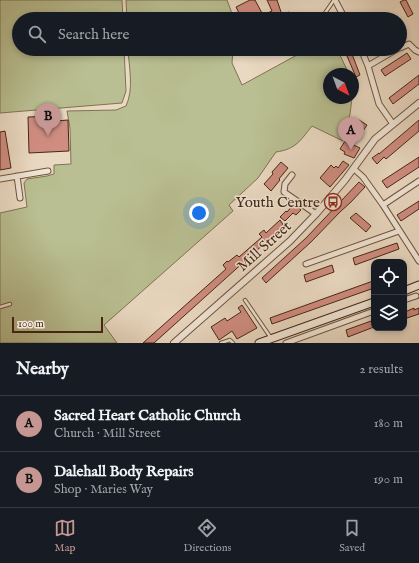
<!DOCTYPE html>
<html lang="en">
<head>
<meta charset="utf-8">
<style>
	:root { --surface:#171b24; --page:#20242c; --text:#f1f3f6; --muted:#9ea1a6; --line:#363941; --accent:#c59692 }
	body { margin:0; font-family:"IM FELL English",serif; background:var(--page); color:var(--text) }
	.controls { position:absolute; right:12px; bottom:12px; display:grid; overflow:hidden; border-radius:8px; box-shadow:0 2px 6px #0003 }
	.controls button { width:36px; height:36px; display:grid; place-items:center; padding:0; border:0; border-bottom:1px solid var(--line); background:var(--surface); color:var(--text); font:20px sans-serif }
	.compass { position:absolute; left:323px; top:68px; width:36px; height:36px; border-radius:50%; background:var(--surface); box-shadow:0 2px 6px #0003; rotate:139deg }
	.scale { position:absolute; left:12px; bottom:10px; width:91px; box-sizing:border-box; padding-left:4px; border:2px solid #472713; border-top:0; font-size:11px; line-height:14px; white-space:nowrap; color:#472713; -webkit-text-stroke:3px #f1e6d7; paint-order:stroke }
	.you { position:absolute; left:199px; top:213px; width:14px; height:14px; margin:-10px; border:3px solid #fff; border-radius:50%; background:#1a73e8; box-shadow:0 0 0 6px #1a73e833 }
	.badge { display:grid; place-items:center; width:26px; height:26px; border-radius:50%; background:var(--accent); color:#111; font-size:13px; font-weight:700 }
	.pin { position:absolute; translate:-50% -33px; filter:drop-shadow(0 1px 2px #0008) }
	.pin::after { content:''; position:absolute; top:21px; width:14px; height:12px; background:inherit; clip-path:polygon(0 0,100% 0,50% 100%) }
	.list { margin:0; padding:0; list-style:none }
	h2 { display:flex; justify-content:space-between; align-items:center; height:52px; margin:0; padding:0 16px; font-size:17px }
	h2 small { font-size:13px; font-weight:400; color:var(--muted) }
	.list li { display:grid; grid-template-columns:26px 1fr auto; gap:12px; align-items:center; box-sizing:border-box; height:56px; padding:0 16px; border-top:1px solid var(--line) }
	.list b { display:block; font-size:15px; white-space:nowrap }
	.list p { margin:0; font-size:13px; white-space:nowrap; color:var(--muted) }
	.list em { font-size:13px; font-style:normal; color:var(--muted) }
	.icon { flex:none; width:22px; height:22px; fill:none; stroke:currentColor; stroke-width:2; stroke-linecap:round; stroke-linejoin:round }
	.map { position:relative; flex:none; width:419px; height:343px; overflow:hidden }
	.search { position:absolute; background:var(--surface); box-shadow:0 2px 6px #0003; left:12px; right:12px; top:12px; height:44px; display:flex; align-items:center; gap:10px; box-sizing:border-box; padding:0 14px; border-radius:22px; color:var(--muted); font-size:15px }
	.sheet { height:164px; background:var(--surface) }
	nav { display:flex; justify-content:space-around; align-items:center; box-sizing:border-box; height:56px; border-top:1px solid var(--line); background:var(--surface); font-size:11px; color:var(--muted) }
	nav a { display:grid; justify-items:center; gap:2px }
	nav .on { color:var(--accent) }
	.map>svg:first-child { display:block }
	.green { fill:#b9bf92; stroke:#807352 }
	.building { fill:#d08d81; stroke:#472713 }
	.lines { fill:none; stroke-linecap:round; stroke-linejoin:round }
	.service-casing { stroke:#70543f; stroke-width:4.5 }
	.minor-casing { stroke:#70543f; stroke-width:7 }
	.tertiary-casing { stroke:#70543f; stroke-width:8 }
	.secondary-casing { stroke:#472713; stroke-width:9 }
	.service { stroke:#f1e6d7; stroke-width:2.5 }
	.minor { stroke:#f1e6d7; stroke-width:5 }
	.tertiary { stroke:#f1e6d7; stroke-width:6 }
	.secondary { stroke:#f1e6d7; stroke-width:7 }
	.labels { text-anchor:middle; stroke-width:3; stroke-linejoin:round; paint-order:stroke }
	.poi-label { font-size:15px; fill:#472713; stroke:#f1e6d7; text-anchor:end }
	.street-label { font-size:15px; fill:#472713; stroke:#f1e6d7 }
</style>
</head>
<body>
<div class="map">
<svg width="419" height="343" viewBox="0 0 419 343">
	<rect width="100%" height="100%" fill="#ead9c2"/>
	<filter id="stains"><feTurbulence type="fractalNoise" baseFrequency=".005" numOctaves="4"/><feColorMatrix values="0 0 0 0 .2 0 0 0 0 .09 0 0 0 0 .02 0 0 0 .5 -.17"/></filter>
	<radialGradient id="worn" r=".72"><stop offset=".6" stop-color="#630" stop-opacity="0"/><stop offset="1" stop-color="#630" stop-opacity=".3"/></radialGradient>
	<!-- green -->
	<path class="green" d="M0 0H122L123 19H19V49H124L126 91 122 103 0 113Z
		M126 0H227L234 19H127Z
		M128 49H233L232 63 242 85 308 49H337L349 74H329V98H352L350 114 343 141 312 126C300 141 296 149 276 152L258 178 229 205 233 211 104 325 117 343H0V213L27 207 24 183 27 179 47 176 54 174V165L71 164 70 128 67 111 116 110 126 106C134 89 129 67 128 49Z"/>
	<!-- building -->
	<path class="building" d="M250 0H255L263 15 272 11 267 0H277L282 15 289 12 292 19H253L252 17 247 19H242L236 7Z
		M404 0H406L413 14 408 17 400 2Z
		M407 53 411 59 385 76 381 70Z
		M352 54 360 75 356 77 347 56Z
		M419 75V84L393 104 389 98Z
		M54 116 55 121 68 120 69 151 29 153 28 117Z
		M359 120 367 125 359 137 352 132Z
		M419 120V131L386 159 384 157 377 164 372 158 379 153V154Z
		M5 131 11 168 0 170V132Z
		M345 141 360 148 354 158 344 154 345 152 340 149Z
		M419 157V167L387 188 382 181Z
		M343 161 349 165 330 187 320 178 331 165 334 168 336 166 338 168Z
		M281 162 288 168 279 179 280 180 271 191 264 184 273 174 272 172Z
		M359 182 365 187 351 202 340 212 311 242 266 283 262 278 306 238Z
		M419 201V209L401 221 397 215Z
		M294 204 301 210 296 215 293 213 285 221 280 217 286 211 287 212Z
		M356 213 371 226 366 232 350 218Z
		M280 220 284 226 266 242 154 343H143L226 269 223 265 227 261 228 262 237 255 239 257 262 237 259 234 264 230 266 233Z
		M397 243 399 249 355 265 353 258Z
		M332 265 334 272 306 282 304 275Z
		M373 281 374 288 272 324 270 318Z
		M242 305 257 328 237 339 232 331 219 340 211 327 225 318 227 321 241 312 238 308Z
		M414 308V310L419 308V314L407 318 405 312Z
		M374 320V327L348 337 346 330Z"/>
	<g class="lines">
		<!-- service casing -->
		<g class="service-casing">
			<path id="service" d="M321 19 334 0
				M245 300 271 338
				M0 307 10 304
				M221 343 230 340 233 343"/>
		</g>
		<!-- minor casing -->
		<g class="minor-casing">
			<path id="minor" d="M335 0 345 19
				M400 48 409 44 415 50 419 52
				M361 49 368 66 379 104 393 124
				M368 66 397 49
				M354 169 363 177 383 205 419 261
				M292 175 285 184 284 192 316 214
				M17 176 20 198
				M0 179 48 171
				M383 205 419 181
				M306 264 399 231
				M404 300 416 296
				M286 343 374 311"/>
		</g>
		<!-- tertiary casing -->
		<g class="tertiary-casing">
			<path id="tertiary" d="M174 343 290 241 316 214 345 180 375 139 419 103"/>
		</g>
		<!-- secondary casing -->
		<g class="secondary-casing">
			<path id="secondary" d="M404 291 419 285
				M259 343 374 302"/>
		</g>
		<!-- service -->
		<use href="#service" class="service"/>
		<!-- minor -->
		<use href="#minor" class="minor"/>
		<!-- tertiary -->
		<use href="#tertiary" class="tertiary"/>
		<!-- secondary -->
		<use href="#secondary" class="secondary"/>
	</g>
	<!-- icons -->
	<defs>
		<g id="bus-ring" transform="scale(0.9)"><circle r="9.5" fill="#f1e6d7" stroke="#8f2418" stroke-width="1.5"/><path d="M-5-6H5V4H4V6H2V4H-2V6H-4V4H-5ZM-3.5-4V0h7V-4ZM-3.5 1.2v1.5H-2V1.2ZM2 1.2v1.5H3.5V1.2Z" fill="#8f2418"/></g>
	</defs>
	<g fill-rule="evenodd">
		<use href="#bus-ring" x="333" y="202"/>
	</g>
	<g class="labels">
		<!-- poi labels -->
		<g class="poi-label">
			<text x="320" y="207">Youth Centre</text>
		</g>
		<!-- street labels -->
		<g class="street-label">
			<text transform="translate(264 246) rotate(-42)" y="5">Mill Street</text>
		</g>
	</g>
	<rect width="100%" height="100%" filter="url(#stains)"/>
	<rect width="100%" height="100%" fill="url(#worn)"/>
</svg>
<div class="controls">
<button><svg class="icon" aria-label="locate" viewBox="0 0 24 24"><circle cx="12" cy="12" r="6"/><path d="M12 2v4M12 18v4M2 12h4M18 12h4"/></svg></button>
<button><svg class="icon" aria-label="layers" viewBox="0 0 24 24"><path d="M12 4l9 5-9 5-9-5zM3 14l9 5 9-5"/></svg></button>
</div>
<svg class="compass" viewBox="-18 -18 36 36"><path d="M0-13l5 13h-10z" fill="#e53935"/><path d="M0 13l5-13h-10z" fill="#9ea1a6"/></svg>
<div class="scale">100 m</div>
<div class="you"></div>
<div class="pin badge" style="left:351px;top:150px">A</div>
<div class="pin badge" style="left:48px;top:136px">B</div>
<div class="search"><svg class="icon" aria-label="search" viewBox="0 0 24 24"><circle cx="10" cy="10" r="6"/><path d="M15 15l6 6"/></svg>Search here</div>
</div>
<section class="sheet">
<h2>Nearby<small>2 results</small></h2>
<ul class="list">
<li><span class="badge">A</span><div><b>Sacred Heart Catholic Church</b><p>Church · Mill Street</p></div><em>180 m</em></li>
<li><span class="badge">B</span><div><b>Dalehall Body Repairs</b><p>Shop · Maries Way</p></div><em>190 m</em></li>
</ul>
</section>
<nav>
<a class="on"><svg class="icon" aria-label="map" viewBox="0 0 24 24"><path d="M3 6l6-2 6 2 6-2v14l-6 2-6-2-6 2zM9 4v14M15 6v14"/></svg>Map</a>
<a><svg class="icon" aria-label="directions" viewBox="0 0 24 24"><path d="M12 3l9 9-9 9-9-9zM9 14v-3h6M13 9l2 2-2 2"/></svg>Directions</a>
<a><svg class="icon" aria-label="saved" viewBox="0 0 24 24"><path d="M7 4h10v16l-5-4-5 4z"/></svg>Saved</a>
</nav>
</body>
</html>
